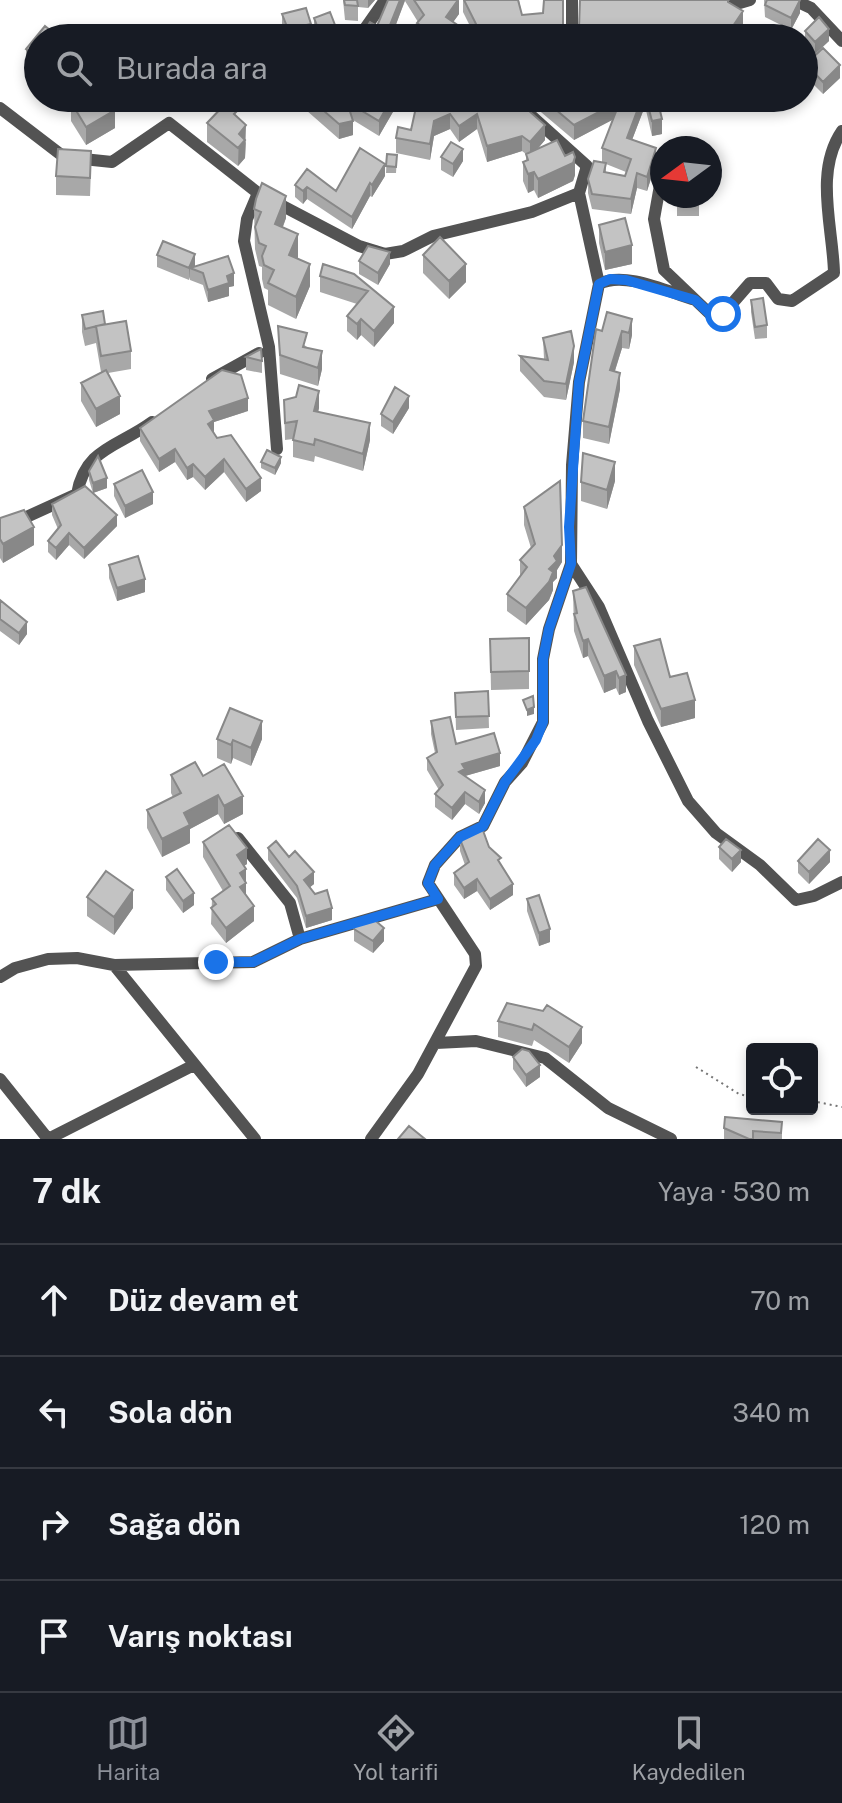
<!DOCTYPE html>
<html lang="tr">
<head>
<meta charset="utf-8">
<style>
	:root { --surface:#171b24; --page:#20242c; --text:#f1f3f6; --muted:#9ea1a6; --line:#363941; --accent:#8c9099 }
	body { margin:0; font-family:"Public Sans",sans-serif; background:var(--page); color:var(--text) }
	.controls { position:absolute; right:24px; bottom:24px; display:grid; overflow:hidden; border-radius:8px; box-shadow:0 4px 12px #0003 }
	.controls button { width:72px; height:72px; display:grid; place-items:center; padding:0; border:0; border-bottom:2px solid var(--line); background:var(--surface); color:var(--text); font:40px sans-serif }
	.compass { position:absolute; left:650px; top:136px; width:72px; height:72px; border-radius:50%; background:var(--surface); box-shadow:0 4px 12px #0003; rotate:255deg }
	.stop { position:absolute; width:24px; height:24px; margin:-18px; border:6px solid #1a73e8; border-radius:50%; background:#fff }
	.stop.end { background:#1a73e8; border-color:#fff; box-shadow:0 2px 8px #0008 }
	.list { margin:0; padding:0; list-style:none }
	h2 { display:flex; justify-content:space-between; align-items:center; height:104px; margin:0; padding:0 32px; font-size:34px }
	h2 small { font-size:26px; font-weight:400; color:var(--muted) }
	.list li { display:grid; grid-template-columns:52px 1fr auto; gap:24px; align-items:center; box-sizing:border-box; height:112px; padding:0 32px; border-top:2px solid var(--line) }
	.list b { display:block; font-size:30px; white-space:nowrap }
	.list em { font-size:26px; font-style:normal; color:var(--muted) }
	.icon { flex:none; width:44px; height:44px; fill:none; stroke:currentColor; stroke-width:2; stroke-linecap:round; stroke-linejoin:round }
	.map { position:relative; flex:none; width:842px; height:1139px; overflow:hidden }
	.search { position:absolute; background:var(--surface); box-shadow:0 4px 12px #0003; left:24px; right:24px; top:24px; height:88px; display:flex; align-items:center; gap:20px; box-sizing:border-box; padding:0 28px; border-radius:44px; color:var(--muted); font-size:30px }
	.sheet { height:552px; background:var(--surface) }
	nav { display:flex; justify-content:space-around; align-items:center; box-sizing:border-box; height:112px; border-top:2px solid var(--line); background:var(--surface); font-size:22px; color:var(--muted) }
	nav a { display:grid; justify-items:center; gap:4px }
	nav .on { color:var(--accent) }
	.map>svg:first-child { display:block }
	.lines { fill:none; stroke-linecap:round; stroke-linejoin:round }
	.path { stroke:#757575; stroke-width:2; stroke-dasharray:2 4; stroke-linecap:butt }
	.minor { stroke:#535353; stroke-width:12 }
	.wall { fill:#a8a8a8; fill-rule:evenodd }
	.shaded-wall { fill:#888 }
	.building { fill:#c3c3c3; stroke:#888; stroke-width:2 }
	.route { stroke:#1a73e8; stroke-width:10 }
</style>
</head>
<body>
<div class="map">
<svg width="842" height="1139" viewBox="0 0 842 1139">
	<rect width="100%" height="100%" fill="#fff"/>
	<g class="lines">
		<!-- path -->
		<path class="path" d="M696 1067 739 1094 752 1097
			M812 1101 842 1107"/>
		<!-- minor -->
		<path class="minor" d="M572 0V38
			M794 0 811 8 842 41
			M733 5 750 0
			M364 30 385 0
			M0 108 64 157 112 162 169 123 258 193
			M662 174 654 219 664 270 709 313 723 314 750 283H766L778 299 792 301 834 273C833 227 814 172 842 131
			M599 284C624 271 666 291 692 299
			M212 379 259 353
			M277 449 269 347 244 241 247 219 258 193 359 246 385 254 403 251 433 236 532 212 579 193
			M0 529 77 494C85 448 118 447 152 422
			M571 564 599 607 648 721 688 801 716 833 760 865 796 900 814 896 842 882
			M238 838 290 903 300 939
			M114 965 255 1139
			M0 977 15 968 48 959 77 958 114 965 253 962 300 939 438 899
			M436 1043 476 1041 545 1058 608 1108 671 1139
			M0 1079 48 1139 192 1066
			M371 1139 418 1074 476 966 475 954 428 883 435 865 460 837 483 826 505 782 522 763 543 722V659L549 629 571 564 572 465 579 382 599 284 579 193 587 166 526 111 525 98"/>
	</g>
	<!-- wall -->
	<path class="wall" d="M343 0H375L368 8 358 7V21L345 20Z
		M388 0H459V14L453 22 472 38H418L417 23 418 22 405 1 393 32 377 26Z
		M463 0H519L522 15 563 24 568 31 743 26 738 33 740 38H476L463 12Z
		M764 0H800V13L791 30 765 17Z
		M282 14 311 36 304 38H287L282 26Z
		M314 18 340 38H316L314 33Z
		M805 31 829 41 815 54 805 43Z
		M38 38V71L26 61V49Z
		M806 64 840 78 823 94 806 77Z
		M306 98H401L379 136 353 120V135L339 139 306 110Z
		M418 98 520 103 545 140 538 148 565 156 575 175 573 181 538 198 534 190 528 193 523 181V162L526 161V154L522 151 487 162 477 129 459 142 450 129 434 136 430 160 396 153V138L411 130Z
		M534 98H556L559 101 564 98H657L662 134 652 136 645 106 632 140 656 163 647 191 637 188 631 214 592 209 588 193V179L602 162V148L613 119 574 140 535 107ZM606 164 626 172 625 176 606 173Z
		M71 102 115 128 86 145 71 121Z
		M238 118 246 143 245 158 238 166 207 142V123Z
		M387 154 397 155 396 173H386Z
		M441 157 463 161 453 177 441 170Z
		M91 169 90 196 56 195V176Z
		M385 176 372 197 370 196 352 229 307 199 303 204 295 197V185L336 191Z
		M677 196H699V216H677Z
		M254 209 286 218 283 227 298 257V258L310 286 296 319 268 305V290L264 288 262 279V267L259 266 255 249Z
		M599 225 632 264 605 270 599 243Z
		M157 255 195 266 234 286 229 287V296L208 302 203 285 190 280V277L189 280 157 267Z
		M423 255 466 282 449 299 423 273Z
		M359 261 390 264 378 285 359 274Z
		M354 274 394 323 374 347 361 335 357 340 347 331V316L357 304 320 292V276Z
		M751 300 767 325V338L755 339 751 312Z
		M607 312 632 335 629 349 622 348 615 371 620 389 609 444 583 438V421Z
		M82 315 105 324 131 351V369L108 373 120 414 96 427 81 401V383L101 372 96 343 85 346 82 332Z
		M278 326 307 347 322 369 318 386 280 374Z
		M543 338 574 362 566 400 544 397 520 371V356L544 359Z
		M246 357 262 361V373L246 370Z
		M296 397 319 408 318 412 370 440 363 471 315 456 314 462 293 457V439L285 440 284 400Z
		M409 408 393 434 381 426V414Z
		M248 411 214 422V433L217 438 261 491 246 502 224 472 205 490 193 477 187 480 175 462 159 472 140 441V428Z
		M261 462 281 463 275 475 261 468Z
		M89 471 107 488 93 493 89 480Z
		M615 481 607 509 581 501V482Z
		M114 484 153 504 125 518 114 496Z
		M52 504 117 526 84 559 69 545 56 560 48 552V541L58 529 52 515Z
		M524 507 562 562 557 570V578L553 582V590L549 600 526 625 507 611V594L520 576V560L531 548 524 525Z
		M0 518 34 545 3 563 0 558Z
		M109 565 145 592 117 601 109 578Z
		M586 587 626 692 619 695 616 688 604 693 588 656 583 658 574 631 573 591Z
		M0 600 27 634 19 645 0 631Z
		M529 638V689L491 690 490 639Z
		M634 646 670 677 695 718 661 727 634 665Z
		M488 691 489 728 456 730 455 693Z
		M431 721 456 744 500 766 465 776 485 803 479 814 465 804 452 820 435 807V794L439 790 427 770V758L435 753 431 734Z
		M217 739H262L251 766 233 758 231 764 217 758Z
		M171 775 203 776 243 814 224 824 218 814 190 829V843L162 857 147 828V810L173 797 171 793Z
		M460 839 489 847 501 865 513 895 490 910 477 891 464 899 454 885V873L465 865 460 851Z
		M203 842 247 864 244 866 246 895 254 921 226 943 211 924 212 899 223 891 203 857Z
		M719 847 741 862 732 872 719 859Z
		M268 848 289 857 314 884 310 887 332 920 306 928 297 898 268 860Z
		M798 861 830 862 809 884 798 873Z
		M166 877 194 905 183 913 166 890Z
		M87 897 133 908 114 935 87 916Z
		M527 899 550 942 539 946 527 911Z
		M354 920 384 941 373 953 354 941Z
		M507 1003 582 1043 569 1063 534 1040 532 1046 498 1037V1021Z
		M513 1057 540 1077 526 1087 513 1069Z
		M782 1122V1139H724V1128Z"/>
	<!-- shaded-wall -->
	<path class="shaded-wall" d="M368 0H375L368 8Z
		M400 0H405L391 38 388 30Z
		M459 0V14L446 32V17Z
		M800 0V13L791 30V18Z
		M743 11V26L735 38 731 29Z
		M311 24V36L304 38H288V29Z
		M508 26V38H493L495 34Z
		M829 29V41L815 54V42Z
		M840 65V78L823 94V82Z
		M392 98H401L379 136V121Z
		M642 98H645V106L627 153V138Z
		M620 101V116L574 140V125Z
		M115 110V128L86 145V127Z
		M450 114V129L434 136 430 160V144L434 121Z
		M477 114V129L459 142V126Z
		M662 119V134L652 136V121Z
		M353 121V135L339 139V124Z
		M246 125 245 158 238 166 239 134Z
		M545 125V140L530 158V142Z
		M522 136V151L487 162V146Z
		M656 148V163L647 191V177Z
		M463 149V161L453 177V164Z
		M575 157V175L573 181 538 198V179Z
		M385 164V176L372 197V185Z
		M534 172V190L528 193V174Z
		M637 173V188L631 214V199Z
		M370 183V196L352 229V217Z
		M307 187V199L303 204V191Z
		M286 196V218L275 246V224Z
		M298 234V257L289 277V255Z
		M632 245V264L605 270V252Z
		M390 252V264L378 285V273Z
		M195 254V266L190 268 189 280V268Z
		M310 264V286L296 319V297Z
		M466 264V282L449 299V281Z
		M234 273V286L229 287V296L208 302V290L227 276Z
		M394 307V323L374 347V331Z
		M361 319V335L357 340V324Z
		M632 319V335L629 349V333Z
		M622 331V348L610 386V370Z
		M574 346V362L566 400V384Z
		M322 351V369L318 386V368Z
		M620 373V389L609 444V427Z
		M319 391V408L314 428V411Z
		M120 396V414L96 427V409Z
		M409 396V408L393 434V422Z
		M248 398V411L214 422V433L208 437 209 411Z
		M370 423V440L363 471V454Z
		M175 449V462L159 472V459Z
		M281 457V463L275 475V468Z
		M224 459V472L205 490V477Z
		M615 462V481L607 509V490Z
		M193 464V477L187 480V468Z
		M107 478V488L93 493V483Z
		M261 478V491L246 502V489Z
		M153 492V504L125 518V506Z
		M117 515V526L84 559V548Z
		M34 527V545L3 563V544Z
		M69 533V545L56 560V548Z
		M562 545V562L557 570V578L553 582V590L549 600 526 625V608L549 569 554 556Z
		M145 579V592L117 601V588Z
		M27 622V634L19 645V633Z
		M588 639V656L583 658V641Z
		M616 671V688L604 693V676Z
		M626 675V692L619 695V678Z
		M695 700V718L661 727V709Z
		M534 707V714L527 716V710Z
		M262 721V739L251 766V748Z
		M233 740V758L231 764V745Z
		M500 753V766L465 776V781L459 772 462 764Z
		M485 790V803L479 814V802Z
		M465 792V804L452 820V808Z
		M218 795V814L190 829V843L162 857V839L184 813Z
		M243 796V814L224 824V806Z
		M247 848V864L237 870V855Z
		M741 850V862L732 872V859Z
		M830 850V862L809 884V872Z
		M246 869V899L240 902V873Z
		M314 872V884L304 892V880Z
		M477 879V891L464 899V888Z
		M513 884V895L490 910V899Z
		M133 890V908L114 935V917Z
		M194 893V905L183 913V901Z
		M254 906V921L226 943V928Z
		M332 908V920L306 928V916Z
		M384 928V941L373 953V941Z
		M550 929V942L539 946V933Z
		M582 1027V1043L569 1063V1047Z
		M540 1065V1077L526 1087V1075Z"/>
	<!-- building -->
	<path class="building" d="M344 0H357L358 6 345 5Z
		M388 0H400L388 30 403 38H360L370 22 377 26Z
		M414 0H458L446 17 472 35 470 38H418L424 28 417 23 424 15Z
		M464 0H518L522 15 543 13 544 0H563V24L568 31 579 28 580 0H728V2L743 11 731 29 740 33 738 38H521L508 26 495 34 493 38H483Z
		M767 0H800L791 18 765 5Z
		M306 8 311 24 288 29 282 14Z
		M330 12 340 38H322L314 18Z
		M819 17 829 29 815 42 805 31Z
		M45 26 60 38H38V58L26 49Z
		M762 33 770 38H758Z
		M823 48 840 65 823 82 806 64Z
		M78 98H108L115 110 86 127 71 102Z
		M309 98H392L379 121 347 102 353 121 339 124Z
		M418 98H518L520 103 545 125 530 142 522 136 487 146 477 114 459 126 450 114 434 121 430 144 396 138 398 127 411 130Z
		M542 98H556L559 101 564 98H642L627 138 656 148 647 177 637 173 631 199 592 194 588 179 594 161 606 163 604 172 625 176 631 159 602 148 620 101 574 125Z
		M646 98H657L662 119 652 121Z
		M228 101 238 110 234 114 246 125 239 134 245 140 238 148 207 123Z
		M557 140 565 156 573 152 575 157 573 163 538 179 534 172 528 174 523 162 528 160 526 154Z
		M451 142 463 149 453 164 441 157Z
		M360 148 385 164 372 185 370 183 352 217 307 187 303 191 295 185 307 169 336 191Z
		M58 149 91 151 90 178 56 176Z
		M387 154 397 155 396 167 386 166Z
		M262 183 286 196 275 224 298 234 289 255 310 264 296 297 268 283 274 270 264 265 262 256 266 246 259 243 255 227 261 212 254 209 256 199Z
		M677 196H699V203L677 204Z
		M625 218 632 245 605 252 599 225Z
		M440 237 466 264 449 281 423 255Z
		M163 241 195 254 189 268 157 255Z
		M368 246 390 252 378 273 359 261Z
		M228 256 234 273 227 276 229 283 208 290 203 273 190 268Z
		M323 264 354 274 394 307 374 331 361 319 357 324 347 316 368 291 320 276Z
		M763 298 767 325 755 327 751 300Z
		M103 311 105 324 85 329 82 315Z
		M607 312 632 319 629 333 622 331 610 370 620 373 609 427 583 421 596 329 602 331Z
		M126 321 131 351 101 356 96 326Z
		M278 326 307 333 303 347 322 351 318 368 280 355Z
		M571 331 574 346 566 384 544 381 520 356 548 360 543 338Z
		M261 349 262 361 246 357Z
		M106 370 120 396 96 409 81 383Z
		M222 370 241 375 248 398 209 411 214 420 208 424 217 438 231 435 261 478 246 489 224 459 205 477 193 464 187 468 175 449 159 459 140 428Z
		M299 385 319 391 314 411 370 423 363 454 315 439 314 445 293 440 297 421 285 423 284 400 296 397Z
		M395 387 409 396 393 422 381 414Z
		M267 450 281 457 275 468 261 462Z
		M583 453 615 462 607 490 581 482Z
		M98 456 107 478 93 483 89 471Z
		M142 470 153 492 125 506 114 484Z
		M560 481 562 545 554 556 557 561 549 569 553 572 549 582 526 608 507 594 527 567 520 560 535 544 524 507Z
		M85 486 117 515 84 548 69 533 56 548 48 541 61 525 52 504Z
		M24 510 34 527 3 544 0 539V518Z
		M138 556 145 579 117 588 109 565Z
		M586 587 626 675 619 678 616 671 604 676 588 639 583 641 574 614 577 613 573 591Z
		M0 600 27 622 19 633 0 619Z
		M529 638V671L491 672 490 639Z
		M660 639 670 677 687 673 695 700 661 709 634 646Z
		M488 691 489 716 456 717 455 693Z
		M533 696 534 707 527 710 523 700Z
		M230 708 262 721 251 748 233 740 231 745 217 739Z
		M450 717 456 744 494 733 500 753 462 764 465 769 459 772 485 790 479 802 465 792 452 808 435 794 443 785 427 758 437 752 431 721Z
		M195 762 203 776 224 764 243 796 224 806 218 795 184 813 190 825 162 839 147 810 181 793 171 775Z
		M229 825 247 848 237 855 246 869 240 873 246 883 240 887 254 906 226 928 211 908 216 904 212 899 230 886 203 842Z
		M481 825 489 847 501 858 498 860 513 884 490 899 477 879 464 888 454 873 469 862 460 839 466 833Z
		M726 839 741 850 732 859 719 847Z
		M818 839 830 850 809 872 798 861Z
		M276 841 289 857 295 851 314 872 304 880 315 894 327 890 332 908 306 916 297 886 268 848Z
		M177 869 194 893 183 901 166 877Z
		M106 871 133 890 114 917 87 897Z
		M539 895 550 929 539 933 527 899Z
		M370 916 384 928 373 941 354 929V920Z
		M507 1003 543 1011 547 1005 582 1027 569 1047 534 1024 532 1030 498 1021Z
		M522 1049 529 1051 540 1065 526 1075 513 1057Z
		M725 1117 782 1122 781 1133 753 1131V1139H749L724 1128Z
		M409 1126 425 1139H398Z"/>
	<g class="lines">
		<!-- route -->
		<path class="route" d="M216 962H253L300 939 438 899 428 883 435 865 460 837 483 826 505 782 536 740 543 722V659L549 629 571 564 569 527 579 382 599 284 610 279 626 280 695 300 709 313 723 314"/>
	</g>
</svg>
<div class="controls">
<button><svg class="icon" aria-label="locate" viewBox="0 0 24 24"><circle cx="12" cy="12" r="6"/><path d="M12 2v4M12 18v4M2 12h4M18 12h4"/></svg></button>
</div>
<svg class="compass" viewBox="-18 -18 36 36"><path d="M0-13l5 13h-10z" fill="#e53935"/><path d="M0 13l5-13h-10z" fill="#9ea1a6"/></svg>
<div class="stop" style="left:723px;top:314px"></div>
<div class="stop end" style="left:216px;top:962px"></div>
<div class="search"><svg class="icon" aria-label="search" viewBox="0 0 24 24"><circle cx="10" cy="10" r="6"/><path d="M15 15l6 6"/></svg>Burada ara</div>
</div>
<section class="sheet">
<h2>7 dk<small>Yaya · 530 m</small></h2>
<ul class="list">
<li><svg class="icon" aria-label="ahead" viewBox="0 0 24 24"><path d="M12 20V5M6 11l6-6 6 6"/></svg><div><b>Düz devam et</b></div><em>70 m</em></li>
<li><svg class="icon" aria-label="left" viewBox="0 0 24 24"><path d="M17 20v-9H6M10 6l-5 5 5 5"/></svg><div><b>Sola dön</b></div><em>340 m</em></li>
<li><svg class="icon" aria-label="right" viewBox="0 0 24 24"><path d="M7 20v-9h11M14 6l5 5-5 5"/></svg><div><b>Sağa dön</b></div><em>120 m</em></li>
<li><svg class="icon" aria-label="arrive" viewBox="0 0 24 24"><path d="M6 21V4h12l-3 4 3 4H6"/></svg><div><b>Varış noktası</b></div></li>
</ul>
</section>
<nav>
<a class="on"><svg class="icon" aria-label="map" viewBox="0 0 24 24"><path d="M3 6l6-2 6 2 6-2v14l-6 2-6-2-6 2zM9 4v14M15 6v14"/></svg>Harita</a>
<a><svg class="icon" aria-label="directions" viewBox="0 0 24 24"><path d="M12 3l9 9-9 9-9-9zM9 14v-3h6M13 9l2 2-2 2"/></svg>Yol tarifi</a>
<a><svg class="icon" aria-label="saved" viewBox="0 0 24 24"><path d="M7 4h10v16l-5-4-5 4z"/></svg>Kaydedilen</a>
</nav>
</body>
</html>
